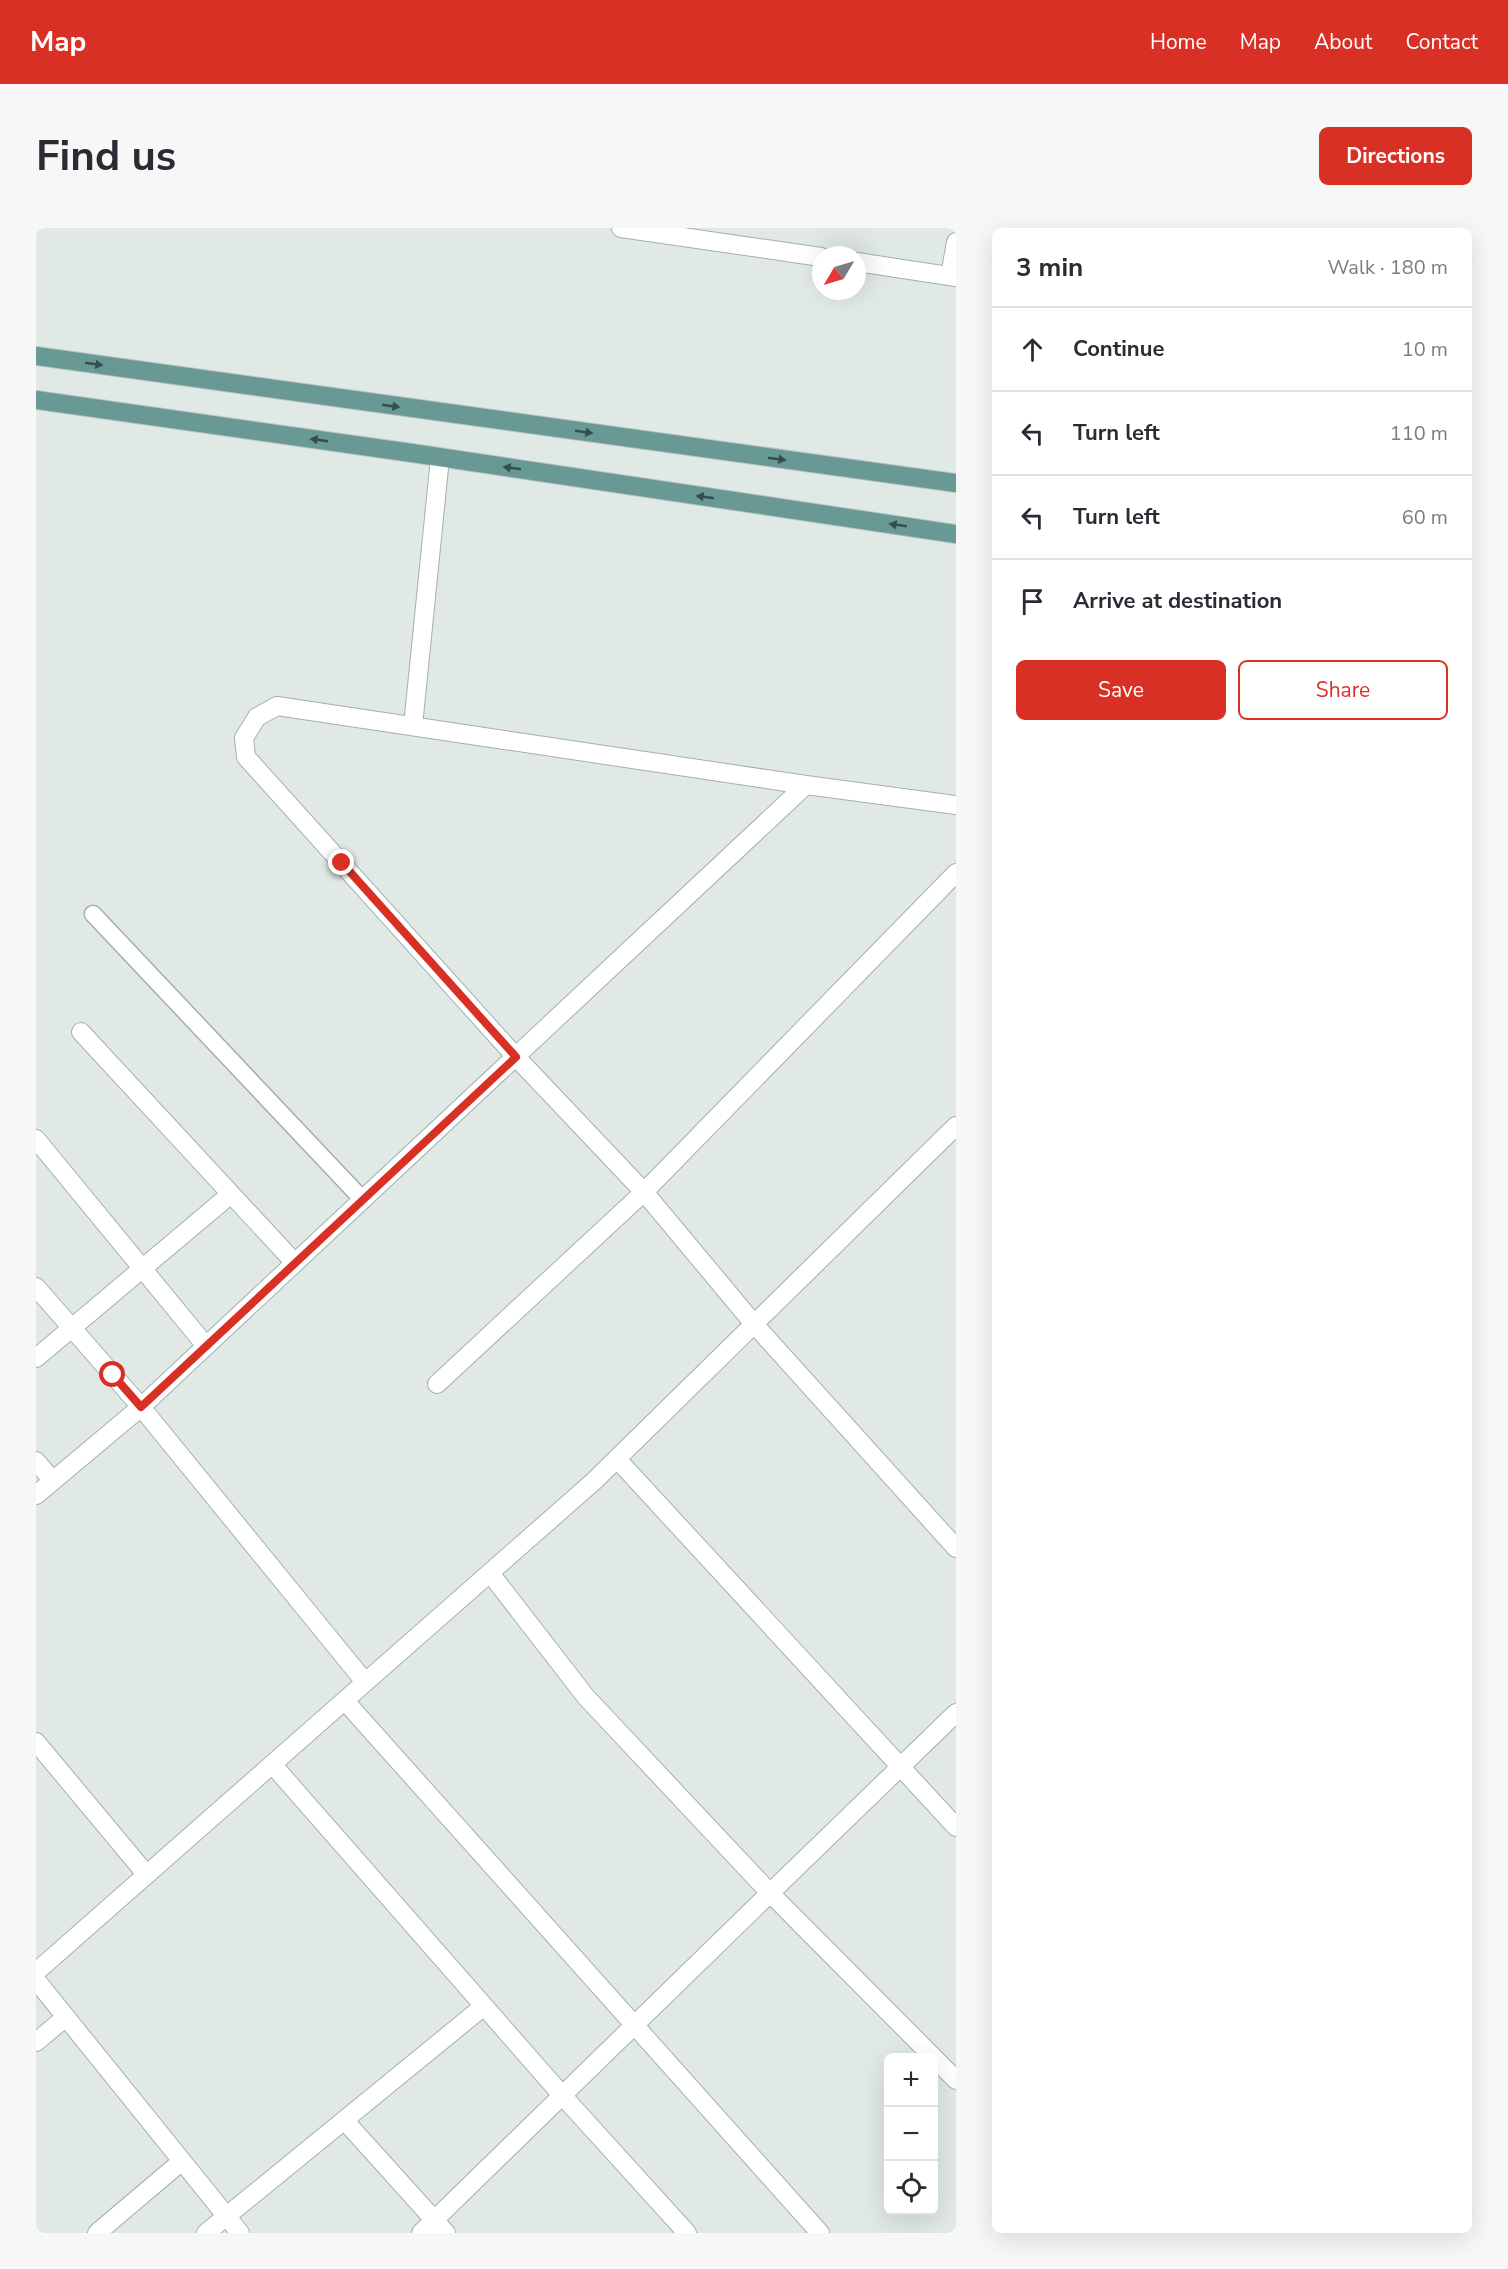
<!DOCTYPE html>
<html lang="en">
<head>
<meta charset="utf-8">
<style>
	:root { --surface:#fff; --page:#f7f7f7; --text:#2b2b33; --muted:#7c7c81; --line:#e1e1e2; --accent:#d93025 }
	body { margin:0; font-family:"Nunito Sans",sans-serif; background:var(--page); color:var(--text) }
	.controls { position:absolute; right:18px; bottom:18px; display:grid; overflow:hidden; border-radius:9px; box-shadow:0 6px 24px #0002 }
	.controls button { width:54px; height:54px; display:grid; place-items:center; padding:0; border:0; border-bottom:2px solid var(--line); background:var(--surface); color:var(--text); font:30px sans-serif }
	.compass { position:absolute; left:776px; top:18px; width:54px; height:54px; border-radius:50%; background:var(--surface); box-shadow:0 6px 24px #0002; rotate:232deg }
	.stop { position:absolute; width:18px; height:18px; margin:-14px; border:4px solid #d93025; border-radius:50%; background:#fff }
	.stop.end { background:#d93025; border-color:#fff; box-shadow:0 2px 6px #0008 }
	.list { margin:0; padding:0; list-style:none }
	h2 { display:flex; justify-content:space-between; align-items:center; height:78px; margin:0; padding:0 24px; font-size:26px }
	h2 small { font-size:20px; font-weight:400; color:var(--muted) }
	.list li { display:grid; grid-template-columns:39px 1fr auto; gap:18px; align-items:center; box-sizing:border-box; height:84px; padding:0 24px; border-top:2px solid var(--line) }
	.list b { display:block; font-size:22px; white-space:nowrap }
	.list em { font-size:20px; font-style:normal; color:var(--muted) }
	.actions { display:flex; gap:12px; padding:18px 24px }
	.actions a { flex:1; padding:14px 0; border:2px solid var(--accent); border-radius:9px; text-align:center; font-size:21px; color:var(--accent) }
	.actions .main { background:var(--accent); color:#fff }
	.icon { flex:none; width:33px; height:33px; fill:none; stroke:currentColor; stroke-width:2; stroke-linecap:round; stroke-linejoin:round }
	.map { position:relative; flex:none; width:920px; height:2005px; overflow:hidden; border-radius:9px }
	header { display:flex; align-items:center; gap:36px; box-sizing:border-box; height:84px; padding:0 30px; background:var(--accent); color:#fff }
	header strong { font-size:28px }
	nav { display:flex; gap:33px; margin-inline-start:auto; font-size:21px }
	.intro { display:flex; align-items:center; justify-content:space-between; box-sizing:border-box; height:144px; padding:0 36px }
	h1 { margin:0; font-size:42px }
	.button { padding:15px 27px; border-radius:9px; background:var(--accent); color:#fff; font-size:21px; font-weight:700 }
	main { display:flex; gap:36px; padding:0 36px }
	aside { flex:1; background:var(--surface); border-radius:9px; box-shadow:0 6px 24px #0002 }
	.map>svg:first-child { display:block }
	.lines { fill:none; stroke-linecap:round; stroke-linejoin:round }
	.service-casing { stroke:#a4b0ad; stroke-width:19 }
	.minor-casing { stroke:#a4b0ad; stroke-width:20 }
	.primary-casing { stroke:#bdc3c2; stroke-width:20 }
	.service { stroke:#fff; stroke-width:16 }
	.minor { stroke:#fff; stroke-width:18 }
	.primary { stroke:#699994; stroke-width:18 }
	.oneway { fill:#344f4c }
	.route { stroke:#d93025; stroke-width:8 }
</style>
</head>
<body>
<header>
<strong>Map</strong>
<nav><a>Home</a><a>Map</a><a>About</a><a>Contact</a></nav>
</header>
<div class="intro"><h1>Find us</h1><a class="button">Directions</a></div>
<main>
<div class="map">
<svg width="920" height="2005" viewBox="0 0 920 2005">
	<rect width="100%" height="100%" fill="#e0e9e6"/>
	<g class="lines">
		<!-- service casing -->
		<g class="service-casing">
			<path id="service" d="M57 686 327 972"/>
		</g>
		<!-- minor casing -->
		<g class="minor-casing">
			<path id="minor" d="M585 0 785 29
				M821 34 920 49
				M914 48 920 14
				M377 498 404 230
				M920 577 770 557 241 478 221 489 208 510 210 529 480 829 608 964 718 1096 920 1320
				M45 804 259 1035
				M0 911 170 1118
				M0 1059 105 1179 329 1454
				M0 1130 195 966
				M401 1156 608 964 920 645
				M581 1231 920 1599
				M0 1233 17 1253
				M0 1267 105 1179 170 1118 770 557
				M309 1473 784 2005
				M920 1485 734 1665 920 1852
				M0 1514 110 1646
				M236 1536 525 1866 651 2005
				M0 1744 557 1254 920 898
				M0 1752 204 2005
				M0 1814 30 1789
				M309 1893 410 2005
				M61 2005 146 1933
				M170 2005 448 1778
				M385 2005 734 1665 550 1469 454 1345"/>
		</g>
		<!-- primary casing -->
		<g class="primary-casing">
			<path id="primary" d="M0 128 920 255
				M0 172 376 225 920 306"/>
		</g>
		<!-- service -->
		<use href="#service" class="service"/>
		<!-- minor -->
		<use href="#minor" class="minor"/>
		<!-- primary -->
		<use href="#primary" class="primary"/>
	</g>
	<!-- one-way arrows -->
	<defs><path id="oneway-solid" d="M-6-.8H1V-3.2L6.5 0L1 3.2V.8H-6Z" transform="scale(1.5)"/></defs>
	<g class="oneway">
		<use href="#oneway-solid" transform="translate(58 136) rotate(8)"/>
		<use href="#oneway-solid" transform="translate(355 178) rotate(8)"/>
		<use href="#oneway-solid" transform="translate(548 204) rotate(8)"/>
		<use href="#oneway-solid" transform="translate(283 212) rotate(-172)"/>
		<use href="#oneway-solid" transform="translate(741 231) rotate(8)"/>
		<use href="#oneway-solid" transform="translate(476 240) rotate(-172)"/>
		<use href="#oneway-solid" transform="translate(669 269) rotate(-172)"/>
		<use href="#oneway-solid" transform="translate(862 297) rotate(-172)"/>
	</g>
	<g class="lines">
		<!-- route -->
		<path class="route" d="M77 1147 105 1179 480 829 306 635"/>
	</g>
</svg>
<div class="controls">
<button>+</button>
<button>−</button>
<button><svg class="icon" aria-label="locate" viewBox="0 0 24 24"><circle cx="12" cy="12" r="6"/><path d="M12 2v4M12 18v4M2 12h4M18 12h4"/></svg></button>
</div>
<svg class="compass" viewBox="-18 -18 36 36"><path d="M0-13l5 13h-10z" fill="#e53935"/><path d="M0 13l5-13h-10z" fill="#7c7c81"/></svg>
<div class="stop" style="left:77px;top:1147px"></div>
<div class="stop end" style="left:306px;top:635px"></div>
</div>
<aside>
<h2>3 min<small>Walk · 180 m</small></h2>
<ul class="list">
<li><svg class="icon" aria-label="ahead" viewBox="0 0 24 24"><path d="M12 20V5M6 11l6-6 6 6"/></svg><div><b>Continue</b></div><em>10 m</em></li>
<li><svg class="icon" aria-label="left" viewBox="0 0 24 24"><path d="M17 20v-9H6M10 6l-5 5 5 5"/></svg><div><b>Turn left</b></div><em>110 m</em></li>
<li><svg class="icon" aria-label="left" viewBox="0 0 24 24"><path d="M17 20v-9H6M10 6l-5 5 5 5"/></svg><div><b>Turn left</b></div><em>60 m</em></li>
<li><svg class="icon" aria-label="arrive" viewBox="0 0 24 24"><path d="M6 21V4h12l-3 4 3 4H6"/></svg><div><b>Arrive at destination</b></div></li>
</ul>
<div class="actions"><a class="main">Save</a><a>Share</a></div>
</aside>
</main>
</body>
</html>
